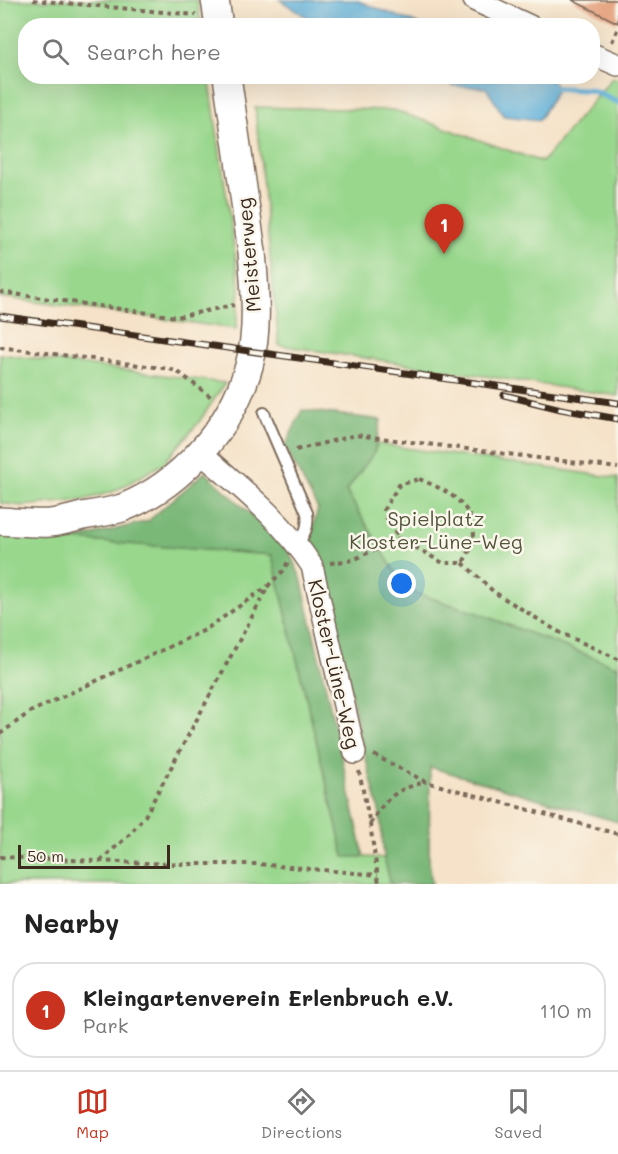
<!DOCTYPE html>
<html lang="en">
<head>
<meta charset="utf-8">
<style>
	:root { --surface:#fff; --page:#f6f6f6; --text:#222; --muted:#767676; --line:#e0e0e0; --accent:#c8321e }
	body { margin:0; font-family:Mali,sans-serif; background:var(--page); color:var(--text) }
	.scale { position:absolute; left:18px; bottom:15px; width:152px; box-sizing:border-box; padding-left:6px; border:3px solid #3b2a1e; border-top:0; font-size:16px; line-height:21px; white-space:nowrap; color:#3b2a1e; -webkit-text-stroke:4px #fbf7ec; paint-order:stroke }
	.you { position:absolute; left:402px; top:584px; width:21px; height:21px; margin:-15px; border:4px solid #fff; border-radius:50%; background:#1a73e8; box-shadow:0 0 0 9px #1a73e833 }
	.badge { display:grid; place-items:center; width:39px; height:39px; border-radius:50%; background:var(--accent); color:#fff; font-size:20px; font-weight:700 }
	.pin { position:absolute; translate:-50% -50px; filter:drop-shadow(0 2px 3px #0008) }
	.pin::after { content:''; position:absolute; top:32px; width:21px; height:18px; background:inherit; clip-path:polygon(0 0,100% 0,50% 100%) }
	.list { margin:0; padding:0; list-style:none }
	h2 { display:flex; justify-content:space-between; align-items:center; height:78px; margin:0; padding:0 24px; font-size:26px }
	h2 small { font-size:20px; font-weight:400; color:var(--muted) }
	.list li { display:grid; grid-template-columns:39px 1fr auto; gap:18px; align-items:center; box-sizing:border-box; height:96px; margin:0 12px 12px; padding:0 12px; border:2px solid var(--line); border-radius:24px }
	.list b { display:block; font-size:22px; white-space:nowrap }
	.list p { margin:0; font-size:20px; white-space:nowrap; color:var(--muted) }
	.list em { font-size:20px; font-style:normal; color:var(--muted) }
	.icon { flex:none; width:33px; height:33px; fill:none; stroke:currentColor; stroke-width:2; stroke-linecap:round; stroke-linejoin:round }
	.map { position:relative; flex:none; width:618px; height:884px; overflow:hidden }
	.search { position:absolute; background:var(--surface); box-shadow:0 6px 24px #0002; left:18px; right:18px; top:18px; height:66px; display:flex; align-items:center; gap:15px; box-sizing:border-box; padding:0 21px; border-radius:24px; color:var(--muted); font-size:22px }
	.sheet { height:186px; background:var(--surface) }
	nav { display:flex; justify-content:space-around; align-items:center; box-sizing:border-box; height:84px; border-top:2px solid var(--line); background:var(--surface); font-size:16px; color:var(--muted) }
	nav a { display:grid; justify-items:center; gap:3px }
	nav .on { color:var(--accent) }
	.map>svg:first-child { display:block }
	.green { fill:#99d78d; stroke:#6a8056; stroke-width:1.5 }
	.forest { fill:#7ab878; stroke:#5a714b; stroke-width:1.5 }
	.water { fill:#5dafd8; stroke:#4c6c7b; stroke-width:1.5 }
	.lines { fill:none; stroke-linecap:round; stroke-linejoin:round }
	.stream { stroke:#5dafd8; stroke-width:6 }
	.building { fill:#e4a17d }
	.service-casing { stroke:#7c6a5a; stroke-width:14 }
	.minor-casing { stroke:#7c6a5a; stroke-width:24 }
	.tertiary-casing { stroke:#7c6a5a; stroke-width:30 }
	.path { stroke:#7c6a5a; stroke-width:4; stroke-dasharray:4.5 4.5; stroke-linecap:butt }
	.service { stroke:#fff; stroke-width:10 }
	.minor { stroke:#fff; stroke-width:21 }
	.tertiary { stroke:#fff; stroke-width:27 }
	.rail-casing { stroke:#3b2a1e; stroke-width:7 }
	.rail { stroke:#fbf7ec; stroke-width:4.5; stroke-dasharray:14; stroke-linecap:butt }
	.labels { text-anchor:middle; stroke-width:5; stroke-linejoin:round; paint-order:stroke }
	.street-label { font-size:20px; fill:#3b2a1e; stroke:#fbf7ec }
	.park-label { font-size:20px; fill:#52553a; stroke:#fbf7ec }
</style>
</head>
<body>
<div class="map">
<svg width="618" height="884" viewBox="0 0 618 884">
	<rect width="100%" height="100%" fill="#fbf7ec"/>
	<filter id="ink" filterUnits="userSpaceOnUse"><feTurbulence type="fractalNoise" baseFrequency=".0167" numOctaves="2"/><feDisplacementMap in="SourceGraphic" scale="12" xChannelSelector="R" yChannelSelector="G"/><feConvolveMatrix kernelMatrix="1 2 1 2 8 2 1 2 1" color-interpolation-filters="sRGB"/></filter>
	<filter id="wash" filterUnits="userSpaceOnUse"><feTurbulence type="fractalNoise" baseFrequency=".008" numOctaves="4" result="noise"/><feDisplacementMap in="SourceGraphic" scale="24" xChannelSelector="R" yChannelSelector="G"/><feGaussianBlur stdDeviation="1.35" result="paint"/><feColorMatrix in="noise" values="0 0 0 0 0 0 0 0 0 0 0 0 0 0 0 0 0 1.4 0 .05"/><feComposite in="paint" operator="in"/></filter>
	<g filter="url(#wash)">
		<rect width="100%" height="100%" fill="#f5e2c8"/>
		<!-- green -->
		<path class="green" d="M0 0H197L201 25 26 26V76L209 77 240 289 236 329 0 297Z
			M613 77 618 79V396L279 345 255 107 394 110 542 162Z
			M0 354 225 383 199 422 163 464 115 491 84 500 22 506 0 503Z
			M377 444 618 478V667L477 613 406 590 346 491 374 453Z
			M0 533 272 555 344 856 384 858 391 884H0Z"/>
		<!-- forest -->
		<path class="forest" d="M302 410 381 420 374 453 346 491 406 590 477 613 618 667V822L430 767 429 860 432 884H391L384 858 380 814 360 736 326 573 309 539 318 509 285 447Z
			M205 472 287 548 301 578 364 857H344L272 555 74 540 148 521Z"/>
		<!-- water -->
		<path class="water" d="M280 0H356L420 25H319Z
			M433 77H549L558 88 539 120 504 116 486 88 454 86Z"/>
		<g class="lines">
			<!-- stream -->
			<path class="stream" d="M558 88 592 90 618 102"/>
		</g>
		<g id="blocks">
			<!-- building -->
			<path class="building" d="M572 0H618V23Z"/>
		</g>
	</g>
	<g filter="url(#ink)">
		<use href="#blocks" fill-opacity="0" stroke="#7c6a5a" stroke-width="1.5"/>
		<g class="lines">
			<!-- service casing -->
			<g class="service-casing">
				<path id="service" d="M264 413 307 513C309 527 305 533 298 544"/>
			</g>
			<!-- minor casing -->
			<g class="minor-casing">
				<path id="minor" d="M474 0 530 26
					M592 54 618 65
					M200 452C240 487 283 521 312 566L355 753"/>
			</g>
			<!-- tertiary casing -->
			<g class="tertiary-casing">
				<path id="tertiary" d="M215 0 219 26
					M0 521C17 522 34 524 50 523 61 522 71 519 82 516 95 514 109 512 122 508 181 485 232 427 249 366 259 329 255 290 252 252L227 76"/>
			</g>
			<!-- path -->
			<path class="path" d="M33 0 196 15
				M612 42 618 28
				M0 292 177 317 234 305
				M0 347 170 369 181 374 211 397
				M296 450 356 435 618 468
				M419 479C446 490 474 503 474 537 474 545 466 556 463 563H443L399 538 388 522 384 509 399 485Z
				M330 563 353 560 399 538
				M463 563 494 592 557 631 618 659
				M0 734 30 712 205 630 268 586
				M374 755 426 782 618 834
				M359 771 370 824 379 884
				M370 824C386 798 395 789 426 782
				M0 857 170 864H257L378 875
				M100 861 130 834 145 816 269 585 283 571 288 562"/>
			<!-- service -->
			<use href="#service" class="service"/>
			<!-- minor -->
			<use href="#minor" class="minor"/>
			<!-- tertiary -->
			<use href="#tertiary" class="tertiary"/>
			<!-- rail casing -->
			<g class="rail-casing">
				<path id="rail" d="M0 316 618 403
					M504 395 561 409 618 419"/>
			</g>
			<!-- rail -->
			<use href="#rail" class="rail"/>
		</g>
	</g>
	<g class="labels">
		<!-- street labels -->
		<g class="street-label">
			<text transform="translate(249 255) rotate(-95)" y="7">Meisterweg</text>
			<text transform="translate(334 664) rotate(77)" y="7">Kloster-Lüne-Weg</text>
		</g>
		<!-- park labels -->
		<g class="park-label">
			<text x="436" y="526">Spielplatz<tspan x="436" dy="23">Kloster-Lüne-Weg</tspan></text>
		</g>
	</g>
</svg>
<div class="scale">50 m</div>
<div class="you"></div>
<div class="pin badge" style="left:444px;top:254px">1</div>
<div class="search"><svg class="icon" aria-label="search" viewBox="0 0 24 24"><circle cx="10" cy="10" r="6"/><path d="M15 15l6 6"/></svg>Search here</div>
</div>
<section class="sheet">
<h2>Nearby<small></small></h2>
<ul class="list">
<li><span class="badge">1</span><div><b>Kleingartenverein Erlenbruch e.V.</b><p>Park</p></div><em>110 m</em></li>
</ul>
</section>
<nav>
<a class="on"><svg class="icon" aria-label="map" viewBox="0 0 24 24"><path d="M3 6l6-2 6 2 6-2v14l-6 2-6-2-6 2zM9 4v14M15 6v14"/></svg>Map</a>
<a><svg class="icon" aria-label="directions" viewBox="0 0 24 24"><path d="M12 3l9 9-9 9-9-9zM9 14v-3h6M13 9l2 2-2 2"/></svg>Directions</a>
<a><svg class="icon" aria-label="saved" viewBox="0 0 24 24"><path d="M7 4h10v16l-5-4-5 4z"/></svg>Saved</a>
</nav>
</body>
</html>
